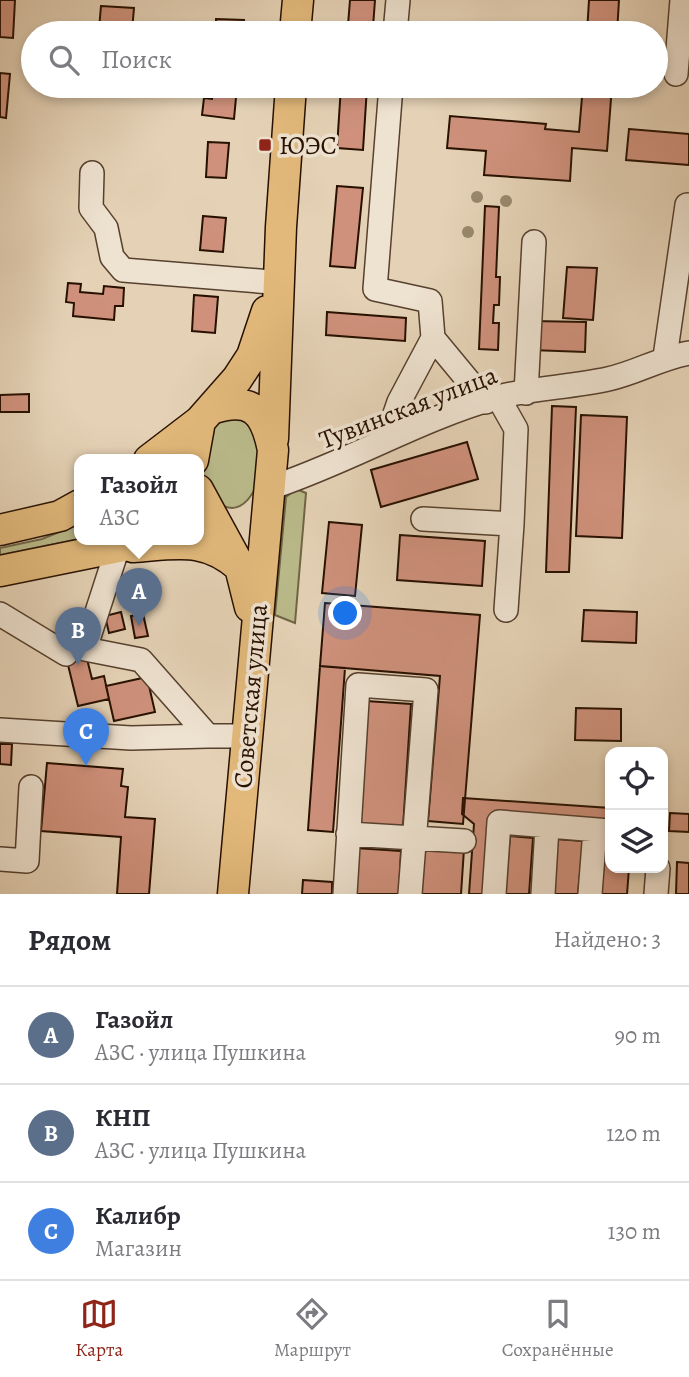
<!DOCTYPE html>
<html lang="ru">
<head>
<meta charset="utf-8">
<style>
	:root { --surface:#fff; --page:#f2f2f3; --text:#2b2b33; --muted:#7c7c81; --line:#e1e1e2; --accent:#8f2418 }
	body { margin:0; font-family:Alegreya,serif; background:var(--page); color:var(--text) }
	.controls { position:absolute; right:21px; bottom:21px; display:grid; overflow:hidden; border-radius:14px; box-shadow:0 4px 10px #0003 }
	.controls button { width:63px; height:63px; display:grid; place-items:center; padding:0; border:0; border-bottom:2px solid var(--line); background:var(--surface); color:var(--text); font:35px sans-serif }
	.you { position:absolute; left:346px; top:614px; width:24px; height:24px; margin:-18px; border:5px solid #fff; border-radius:50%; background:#1a73e8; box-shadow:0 0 0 10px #1a73e833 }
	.badge { display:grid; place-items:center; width:46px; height:46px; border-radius:50%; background:var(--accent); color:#fff; font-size:23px; font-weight:700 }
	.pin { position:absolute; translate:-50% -58px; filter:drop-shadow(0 2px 4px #0008) }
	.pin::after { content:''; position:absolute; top:37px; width:24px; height:21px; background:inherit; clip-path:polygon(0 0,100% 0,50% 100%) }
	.popup { position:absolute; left:74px; top:454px; width:130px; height:91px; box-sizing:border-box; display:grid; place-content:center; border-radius:14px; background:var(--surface); filter:drop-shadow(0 2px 5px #0005); font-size:23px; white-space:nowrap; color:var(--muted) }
	.popup b { font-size:26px; color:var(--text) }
	.popup::after { content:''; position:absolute; left:50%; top:100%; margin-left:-14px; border:14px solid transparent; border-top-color:var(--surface) }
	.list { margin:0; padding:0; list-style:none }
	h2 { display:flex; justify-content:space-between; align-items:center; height:91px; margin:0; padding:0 28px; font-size:30px }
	h2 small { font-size:23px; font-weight:400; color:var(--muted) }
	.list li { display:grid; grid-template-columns:46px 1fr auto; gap:21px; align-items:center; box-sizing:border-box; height:98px; padding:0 28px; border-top:2px solid var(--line) }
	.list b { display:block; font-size:26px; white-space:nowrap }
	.list p { margin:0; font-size:23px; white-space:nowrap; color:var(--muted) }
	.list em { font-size:23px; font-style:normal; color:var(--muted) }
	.icon { flex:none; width:38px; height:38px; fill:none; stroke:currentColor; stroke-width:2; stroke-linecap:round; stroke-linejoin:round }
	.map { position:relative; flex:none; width:689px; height:894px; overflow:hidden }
	.search { position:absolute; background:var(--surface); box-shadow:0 4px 10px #0003; left:21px; right:21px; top:21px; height:77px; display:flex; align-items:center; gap:18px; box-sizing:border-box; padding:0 24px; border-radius:38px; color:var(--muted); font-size:26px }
	.sheet { height:385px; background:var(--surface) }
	nav { display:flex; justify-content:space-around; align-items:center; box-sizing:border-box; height:98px; border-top:2px solid var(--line); background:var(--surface); font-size:19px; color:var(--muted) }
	nav a { display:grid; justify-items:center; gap:4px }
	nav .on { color:var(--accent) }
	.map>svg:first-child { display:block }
	.green { fill:#baba8a; stroke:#706545; stroke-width:2 }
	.building { fill:#cf917c; stroke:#271000; stroke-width:2 }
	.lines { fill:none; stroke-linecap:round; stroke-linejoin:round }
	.minor-casing { stroke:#56402e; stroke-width:26 }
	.major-casing { stroke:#271000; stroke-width:33 }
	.minor { stroke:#eee2d0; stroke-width:23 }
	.major { stroke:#e2b97b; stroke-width:30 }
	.tree { fill:#99886c }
	.poi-dot { fill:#8f2418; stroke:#eee2d0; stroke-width:2.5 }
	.labels { text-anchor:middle; stroke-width:7; stroke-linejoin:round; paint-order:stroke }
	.poi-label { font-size:26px; fill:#271000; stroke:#eee2d0; text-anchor:start }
	.street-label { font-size:26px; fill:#271000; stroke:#eee2d0 }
</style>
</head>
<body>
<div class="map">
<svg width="689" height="894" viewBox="0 0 689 894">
	<rect width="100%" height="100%" fill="#e5d2b6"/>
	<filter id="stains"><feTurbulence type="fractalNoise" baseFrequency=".00286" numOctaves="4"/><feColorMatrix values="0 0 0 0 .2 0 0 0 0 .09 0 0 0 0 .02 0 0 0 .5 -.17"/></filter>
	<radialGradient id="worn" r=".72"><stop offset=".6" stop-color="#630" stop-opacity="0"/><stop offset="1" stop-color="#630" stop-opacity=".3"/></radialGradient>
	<!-- green -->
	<path class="green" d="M232 415 249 423C253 431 258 440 260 448 269 484 235 538 207 487 203 480 200 469 201 461 203 449 209 437 213 425Z
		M296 489 306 493 295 623 275 615 286 497Z
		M79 524V539L0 555V548L42 539Z"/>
	<!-- building -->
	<path class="building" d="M0 0H15L13 38 0 37Z
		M350 0H375L373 27 348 25Z
		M589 0H619L617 33H587Z
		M101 6 134 8 132 31 99 29Z
		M216 19 244 20 243 33H216Z
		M0 73 10 74 6 118 0 117Z
		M213 86 237 87 234 119 202 115 204 98 212 99Z
		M341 86 367 87 363 150 337 148Z
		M583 86H612L607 151 572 148 570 181 484 175 486 151 447 148 450 116 546 124 545 129 579 132Z
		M629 129 689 134V165L626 160Z
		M208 142 229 143 226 178 206 177Z
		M337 186 363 188 355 268 330 266Z
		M485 206 499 207 496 277H500L499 305H494L493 323H499L498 350 479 349Z
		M203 216 226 218 223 252 200 250Z
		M567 267 597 268 593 320 563 318Z
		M68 283 81 284 80 292 103 294 104 286 124 288 123 306H115L114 320 73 316 74 303 66 302Z
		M194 295 218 297 215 333 192 331Z
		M327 312 406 318 405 341 326 335Z
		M532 321 586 322 585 352 531 350Z
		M29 394V412H0V395Z
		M552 406 576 407 569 572H546Z
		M581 415 627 417 622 538 576 536Z
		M467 442 478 479 381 507 371 470Z
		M329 522 362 525 355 596 322 593Z
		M400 535 485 541 482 586 397 580Z
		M325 603 480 615 463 824 428 821 440 676 320 666Z
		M584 610 637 612 636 643 582 641Z
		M121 612 125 629 109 633 105 616Z
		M143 614 148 636 135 638 131 616Z
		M80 631 92 679 104 676 109 699 78 706 61 636Z
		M320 666 345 668 333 832 308 830Z
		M147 677 155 712 114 721 106 686Z
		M366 701 411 704 403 828 358 825Z
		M576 708 621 709V741L575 740Z
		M0 744H12L11 765 0 764Z
		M47 763 123 769 121 786 128 787 125 817 155 819 149 894H117L121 837 41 831Z
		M463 798 610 808V822L490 815 483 894H469L474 824 462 814Z
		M670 813 689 814V832L669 831Z
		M510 836 533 838 529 894H505Z
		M556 839 583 841 578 894H552Z
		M604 843H610V868H629L627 894H601Z
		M421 846 464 849 461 894H418Z
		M355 848 401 851 399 894H352Z
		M677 862 689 863V894H676Z
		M303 880 332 882V894H302Z"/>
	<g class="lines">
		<!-- minor casing -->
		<g class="minor-casing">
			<path id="minor" d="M395 33 398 0
				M676 74 682 0
				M92 173 91 208 106 228 112 257 123 270 271 282
				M433 338 486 402
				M665 357 687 205
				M526 393 534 242
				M386 440 399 402 433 338 430 301 375 289 391 86
				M270 488C347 463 419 419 498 397 533 388 572 387 608 379 636 373 660 358 689 353
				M423 519 512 524 516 429 498 397
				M118 547 85 649 141 660 208 736H245
				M506 610 512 524
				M0 614 66 654
				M0 730 131 738 208 736
				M348 834 464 841
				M0 859 27 861 31 787
				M345 894 358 685 426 690 410 894
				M494 894 499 822 610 831
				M543 894 547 827
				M590 894 595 830
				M656 894 658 868"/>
		</g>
		<!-- major casing -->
		<g class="major-casing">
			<path id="major" d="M295 33 298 0
				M211 409C251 396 265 410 273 450L233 894
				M273 439 281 227 291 86
				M149 460 200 421
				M193 460 200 421 237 379 252 356 267 311
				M198 490 240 567 250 607
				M0 530 60 516 80 505
				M133 547C177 544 205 536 240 567
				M0 571 153 540"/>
		</g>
		<!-- minor -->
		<use href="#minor" class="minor"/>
		<!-- major -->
		<use href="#major" class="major"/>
	</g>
	<!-- trees -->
	<g class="tree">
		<circle cx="477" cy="197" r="6"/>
		<circle cx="506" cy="201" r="6"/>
		<circle cx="468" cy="232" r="6"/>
	</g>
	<!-- markers -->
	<rect class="poi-dot" x="258" y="138" width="14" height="14" rx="3.5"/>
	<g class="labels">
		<!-- poi labels -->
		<g class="poi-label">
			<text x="279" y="154">ЮЭС</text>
		</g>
		<!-- street labels -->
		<g class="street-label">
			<text transform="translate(408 407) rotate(-21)" y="9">Тувинская улица</text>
			<text transform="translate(250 696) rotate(-85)" y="9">Советская улица</text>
		</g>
	</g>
	<rect width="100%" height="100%" filter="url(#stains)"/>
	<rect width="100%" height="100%" fill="url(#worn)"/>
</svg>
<div class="controls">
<button><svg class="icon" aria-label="locate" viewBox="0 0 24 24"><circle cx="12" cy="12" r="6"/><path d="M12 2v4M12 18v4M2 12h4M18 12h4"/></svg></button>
<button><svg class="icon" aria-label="layers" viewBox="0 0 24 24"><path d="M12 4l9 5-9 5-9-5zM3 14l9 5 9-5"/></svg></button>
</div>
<div class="you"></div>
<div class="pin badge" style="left:139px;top:626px;background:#5c6f8a">A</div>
<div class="popup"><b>Газойл</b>АЗС</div>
<div class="pin badge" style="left:78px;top:665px;background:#5c6f8a">B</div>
<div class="pin badge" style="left:86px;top:766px;background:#3f7fe0">C</div>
<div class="search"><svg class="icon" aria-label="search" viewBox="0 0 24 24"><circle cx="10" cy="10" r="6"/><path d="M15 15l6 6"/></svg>Поиск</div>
</div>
<section class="sheet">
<h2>Рядом<small>Найдено: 3</small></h2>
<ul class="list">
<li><span class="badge" style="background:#5c6f8a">A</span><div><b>Газойл</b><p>АЗС · улица Пушкина</p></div><em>90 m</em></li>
<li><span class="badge" style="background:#5c6f8a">B</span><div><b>КНП</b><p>АЗС · улица Пушкина</p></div><em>120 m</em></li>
<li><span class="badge" style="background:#3f7fe0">C</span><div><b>Калибр</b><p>Магазин</p></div><em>130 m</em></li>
</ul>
</section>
<nav>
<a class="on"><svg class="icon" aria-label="map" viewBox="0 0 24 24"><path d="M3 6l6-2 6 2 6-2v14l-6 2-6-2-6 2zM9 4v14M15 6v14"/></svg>Карта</a>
<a><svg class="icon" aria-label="directions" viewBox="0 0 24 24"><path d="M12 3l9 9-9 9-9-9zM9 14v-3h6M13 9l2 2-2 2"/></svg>Маршрут</a>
<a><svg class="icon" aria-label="saved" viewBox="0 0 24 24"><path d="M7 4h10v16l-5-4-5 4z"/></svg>Сохранённые</a>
</nav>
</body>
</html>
